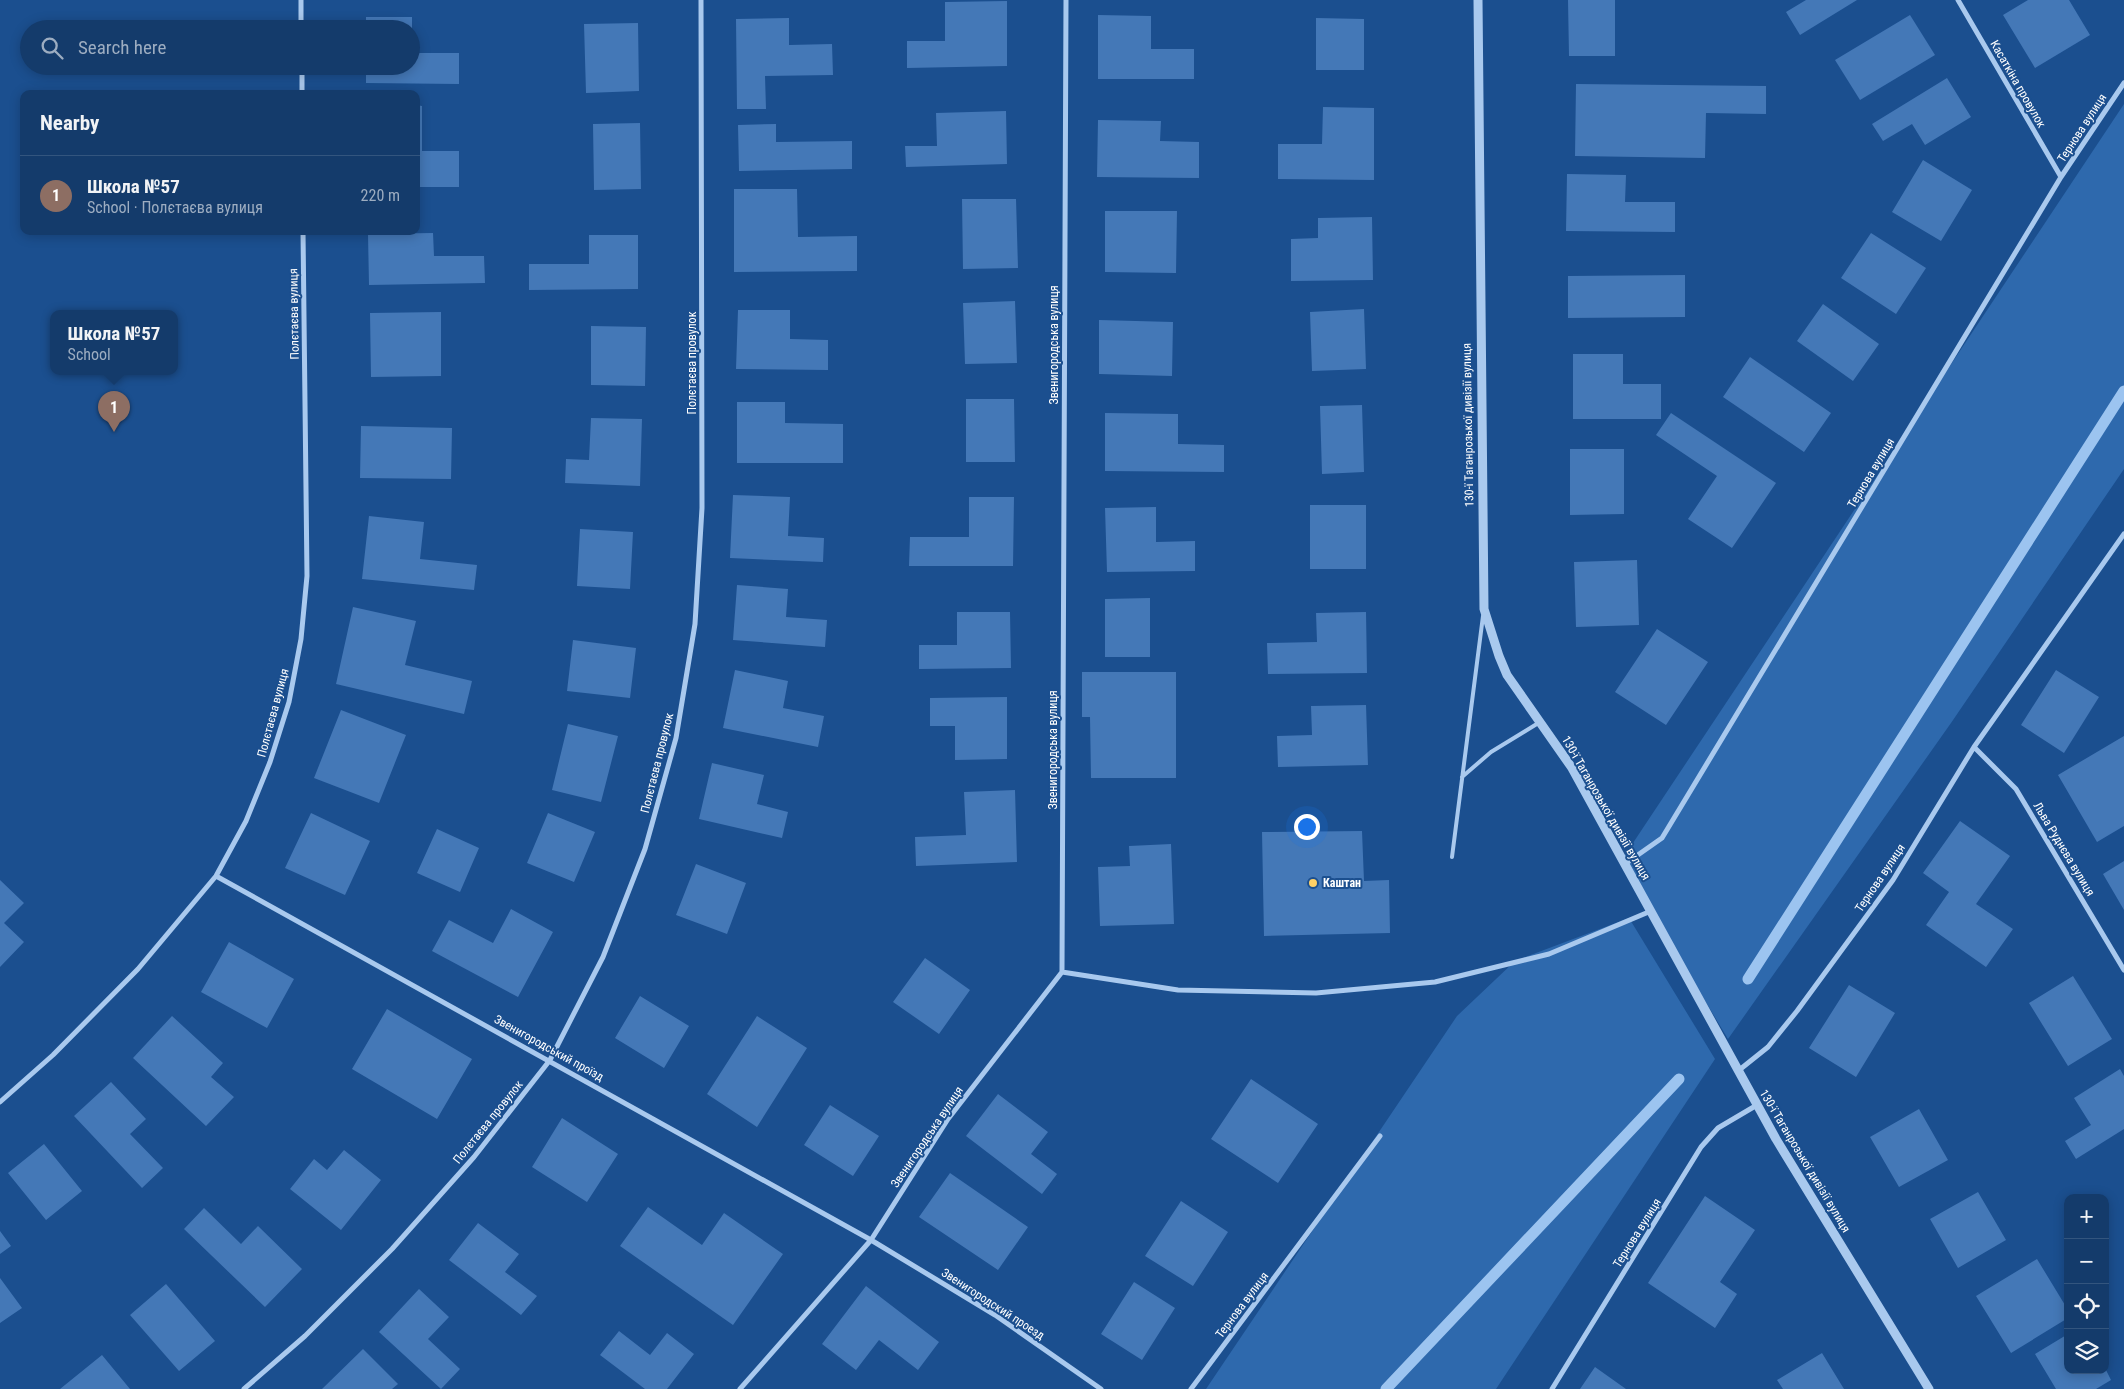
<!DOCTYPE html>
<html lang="en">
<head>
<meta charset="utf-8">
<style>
	:root { --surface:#143b6b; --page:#1d4271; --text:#f1f3f6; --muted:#9dadc1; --line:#33557e; --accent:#8c9099 }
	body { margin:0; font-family:"Roboto Condensed",sans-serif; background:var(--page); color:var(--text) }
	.controls { position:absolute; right:15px; bottom:15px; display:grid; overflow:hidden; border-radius:10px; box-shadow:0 2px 12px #0003 }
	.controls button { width:45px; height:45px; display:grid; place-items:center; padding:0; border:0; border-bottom:1px solid var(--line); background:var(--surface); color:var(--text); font:25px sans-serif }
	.you { position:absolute; left:1306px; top:826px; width:18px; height:18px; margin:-12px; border:4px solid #fff; border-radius:50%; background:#1a73e8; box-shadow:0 0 0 8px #1a73e833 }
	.badge { display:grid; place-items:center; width:32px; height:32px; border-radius:50%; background:var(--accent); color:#fff; font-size:16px; font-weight:700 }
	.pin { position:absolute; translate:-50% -41px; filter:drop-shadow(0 1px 2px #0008) }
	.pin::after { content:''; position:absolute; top:26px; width:18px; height:15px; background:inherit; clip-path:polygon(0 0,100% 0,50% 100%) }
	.popup { position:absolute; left:50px; top:310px; width:128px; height:65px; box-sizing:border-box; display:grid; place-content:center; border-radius:10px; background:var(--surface); filter:drop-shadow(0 1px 4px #0005); font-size:16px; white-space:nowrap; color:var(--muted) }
	.popup b { font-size:19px; color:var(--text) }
	.popup::after { content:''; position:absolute; left:50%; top:100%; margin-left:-10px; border:10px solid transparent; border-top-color:var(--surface) }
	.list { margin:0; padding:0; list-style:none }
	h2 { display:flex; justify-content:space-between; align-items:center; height:65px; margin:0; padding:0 20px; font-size:21px }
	h2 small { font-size:16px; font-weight:400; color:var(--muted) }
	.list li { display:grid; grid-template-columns:32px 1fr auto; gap:15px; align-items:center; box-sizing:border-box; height:80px; padding:0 20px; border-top:1px solid var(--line) }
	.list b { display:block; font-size:19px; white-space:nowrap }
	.list p { margin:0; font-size:16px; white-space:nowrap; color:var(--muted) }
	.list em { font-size:16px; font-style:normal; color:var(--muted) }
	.icon { flex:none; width:28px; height:28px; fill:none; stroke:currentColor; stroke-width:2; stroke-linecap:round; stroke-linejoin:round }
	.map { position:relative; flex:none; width:2124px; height:1389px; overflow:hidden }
	.search { position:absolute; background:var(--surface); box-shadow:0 2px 12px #0003; left:20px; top:20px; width:400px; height:55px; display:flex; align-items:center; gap:12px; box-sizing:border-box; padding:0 18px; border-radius:28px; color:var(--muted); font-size:19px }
	.panel { position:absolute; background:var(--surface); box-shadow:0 2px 12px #0003; left:20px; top:90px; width:400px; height:145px; border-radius:10px }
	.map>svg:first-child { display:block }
	.green { fill:#2e69ad }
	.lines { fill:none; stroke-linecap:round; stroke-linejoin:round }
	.stream { stroke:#9cc4f0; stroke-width:11 }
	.building { fill:#4478b7 }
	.service { stroke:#a9c9ee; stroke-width:4 }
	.minor { stroke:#a9c9ee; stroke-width:5 }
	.tertiary { stroke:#a9c9ee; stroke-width:9 }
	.poi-dot { fill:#ffd166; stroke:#1b4f8f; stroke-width:2 }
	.labels { text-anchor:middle; stroke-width:4; stroke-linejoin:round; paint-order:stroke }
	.street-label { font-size:12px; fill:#fff; stroke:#1b4f8f }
	.poi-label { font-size:12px; font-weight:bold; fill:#fff; stroke:#1b4f8f; text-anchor:start }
</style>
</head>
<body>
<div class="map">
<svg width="2124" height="1389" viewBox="0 0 2124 1389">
	<rect width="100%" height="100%" fill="#1b4f8f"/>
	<!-- green -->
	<path class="green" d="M2124 104V469L1951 723 1728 1039 1621 861Z
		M1629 918 1715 1059 1496 1389H1206L1457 1016 1515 961Z"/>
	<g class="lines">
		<!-- stream -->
		<path class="stream" d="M1748 979 2124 391
			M1386 1389 1679 1079"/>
	</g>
	<!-- building -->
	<path class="building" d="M1568 0H1615V56H1569Z
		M1806 0H1857L1800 35 1786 12Z
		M2028 0H2069L2090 35 2035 68 2003 15Z
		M1007 1V66L907 68V41H945V2Z
		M1098 15 1151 16V49H1194V79H1098Z
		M1910 15 1935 55 1860 100 1835 60Z
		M366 17H412V29H366Z
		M789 18V45L832 44 833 75 765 76 766 109H737L736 19Z
		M1316 18 1364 19V70H1316Z
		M638 23 639 91 586 93 584 24Z
		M411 53H459V84L366 83V66H411Z
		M1947 78 1971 117 1925 145 1912 124 1883 141 1872 124Z
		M1576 84 1766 86V114L1706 113 1705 158 1575 156Z
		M416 105 422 106V151H459V187H416Z
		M1323 107 1374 108V180L1278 179V144H1322Z
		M1006 111 1007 164 906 167 905 146H937L936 113Z
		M1098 120 1161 121 1160 141 1199 142V178L1097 177Z
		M640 123 641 189 594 190 593 124Z
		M776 124V142L852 141V169L739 171 738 125Z
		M1923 160 1972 190 1941 241 1892 212Z
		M1567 174 1626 175 1625 202H1675V232L1566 231Z
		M734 189H797L798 237 857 236V271L734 272Z
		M962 199H1016L1018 268 963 269Z
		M1105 211H1177L1176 273 1105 272Z
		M1372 217 1373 280 1291 281V239L1318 238V218Z
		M433 233 434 256H484L485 283 369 285 368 234Z
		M1871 233 1926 268 1896 314 1841 278Z
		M589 235H638V289L529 290V264H589Z
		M1685 275V317L1568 318V276Z
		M1015 301 1017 363 965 364 963 303Z
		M1823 304 1879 344 1853 381 1797 341Z
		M1364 309 1366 369 1312 371 1310 312Z
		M738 310H790V339L828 340V370L736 369Z
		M441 312V376L371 377 370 313Z
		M1099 320 1173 322 1172 376 1099 374Z
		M591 326 646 327 645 386 591 385Z
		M1573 354H1623V384H1661V419H1573Z
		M1750 357 1831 413 1804 452 1723 397Z
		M966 399H1014L1015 462H966Z
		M737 402H785V423L843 424V463H737Z
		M1362 405 1364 472 1322 474 1320 406Z
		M1105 413 1178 414V444L1224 445V472L1105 471Z
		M1671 413 1776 483 1732 548 1688 519 1717 476 1656 435Z
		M591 418 642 419 640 486 565 483 566 459 589 460Z
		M361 426 452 428 451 479 360 478Z
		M1570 449H1624V514L1570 515Z
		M733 495 790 497 788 536 824 538 823 562 730 558Z
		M969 497H1014L1013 566H909L910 537H969Z
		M1310 505H1366V569H1310Z
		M1156 507V542L1195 541V571L1107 572 1105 508Z
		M369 516 424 522 420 559 477 565 474 590 362 579Z
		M580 529 633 532 630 589 577 586Z
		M1637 560 1639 625 1576 627 1574 562Z
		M737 585 788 589 786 617 827 620 825 647 733 640Z
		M1150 598V657H1105V599Z
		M353 607 416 621 405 665 472 681 464 714 336 684Z
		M957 612H1010L1011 668 919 669V645H957Z
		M1366 612 1367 673 1268 674 1267 643 1317 642 1316 613Z
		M1657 629 1708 662 1666 725 1615 692Z
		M573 640 636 648 630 698 567 691Z
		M735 670 788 681 783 708 824 716 818 747 723 728Z
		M2056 670 2099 697 2064 753 2021 725Z
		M1082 672H1176V778H1091L1090 717H1082Z
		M1007 697V759L955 760V726H930V698Z
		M1366 705 1368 765 1278 767 1277 736 1312 735 1311 706Z
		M341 710 406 735 379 803 314 778Z
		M568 724 618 736 601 802 552 790Z
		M2124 736V826L2097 842 2058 775Z
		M712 763 764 775 757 804 788 812 782 838 699 819Z
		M1015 790 1017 862 916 866 915 837 966 835 964 792Z
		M311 813 370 841 345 895 285 868Z
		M548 813 595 832 574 882 527 863Z
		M1960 821 2010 856 1976 904 2013 929 1986 967 1926 925 1949 892 1923 873Z
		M437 829 479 848 460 892 417 873Z
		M1362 831 1364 881 1389 880 1390 933 1264 936 1262 832Z
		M1171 844 1174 924 1100 926 1098 867 1130 866 1129 846Z
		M2124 861V910L2103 874Z
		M696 864 746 883 727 934 676 915Z
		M0 880 24 903 4 923 24 942 0 967Z
		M511 909 553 932 518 997 432 951 449 920 493 943Z
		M229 942 294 979 267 1028 201 992Z
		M925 958 970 990 939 1034 893 1002Z
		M2073 976 2112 1039 2068 1066 2029 1003Z
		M1849 985 1895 1013 1856 1077 1809 1048Z
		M640 996 689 1026 664 1068 615 1038Z
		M387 1009 472 1059 437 1119 352 1069Z
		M172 1016 223 1063 211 1077 234 1097 206 1126 133 1058Z
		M757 1016 807 1048 757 1127 707 1094Z
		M2120 1069 2124 1076V1129L2076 1159 2065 1141 2091 1125 2074 1098Z
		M1251 1079 1318 1124 1278 1183 1211 1139Z
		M111 1082 146 1119 130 1134 163 1168 142 1188 74 1116Z
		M998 1094 1048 1132 1031 1154 1057 1174 1042 1194 966 1136Z
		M830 1105 879 1136 853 1176 804 1145Z
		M1919 1109 1948 1160 1899 1187 1870 1137Z
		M562 1118 618 1154 587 1202 532 1167Z
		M44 1144 82 1191 46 1220 8 1173Z
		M344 1150 381 1180 341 1230 290 1189 314 1159 327 1170Z
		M950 1173 1028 1227 998 1270 919 1217Z
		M1978 1192 2006 1240 1958 1268 1930 1219Z
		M1705 1196 1755 1230 1720 1282 1737 1294 1715 1328 1648 1283Z
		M1181 1201 1228 1232 1193 1286 1145 1256Z
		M648 1207 702 1245 724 1213 783 1254 733 1325 620 1246Z
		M204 1208 241 1244 258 1226 302 1269 265 1307 184 1229Z
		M478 1223 519 1254 505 1272 537 1296 521 1315 449 1260Z
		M0 1231 11 1246 0 1254Z
		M2037 1259 2068 1310V1318L2011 1353 1976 1296Z
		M0 1278 22 1308 0 1323Z
		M1134 1282 1175 1308 1142 1360 1101 1334Z
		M166 1284 215 1341 179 1371 130 1315Z
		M866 1286 939 1342 918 1370 879 1340 856 1370 822 1344Z
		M419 1289 449 1317 428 1339 460 1369 441 1389 379 1332Z
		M619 1331 650 1355 667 1333 694 1354 667 1389H645L600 1355Z
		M2068 1334V1370H2106L2111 1380 2096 1389H2056L2035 1354Z
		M363 1349 398 1384 392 1389H322Z
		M1822 1353 1844 1389H1783L1777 1380Z
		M102 1355 130 1389H60Z
		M1595 1367 1626 1389H1580Z"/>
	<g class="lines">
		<!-- service -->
		<path class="service" d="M1462 777 1491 752 1540 722
			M1452 857 1483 616"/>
		<!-- minor -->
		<path class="minor" d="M301 0V29
			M1958 0 2061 177
			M302 66V94
			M1974 747 2016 789 2124 970
			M1625 864 1662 838 2061 177 2124 83
			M216 876 871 1240 995 1315 1101 1389
			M1062 972 1178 990 1316 993 1435 982 1549 954 1651 911
			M1738 1071 1768 1047 1797 1011 1893 880 1974 747 2124 534
			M0 1102 53 1055 138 969 216 876 246 821 270 762 289 702 301 639 307 576 303 231
			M244 1389 305 1336 392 1249 474 1157 550 1060 603 957 645 849 676 738 695 624 702 508 701 0
			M740 1389 871 1240 948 1119 1062 972 1066 0
			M1191 1389 1380 1136
			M1552 1389 1701 1147 1718 1128 1757 1105"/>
		<!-- tertiary -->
		<path class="tertiary" d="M1478 0 1484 609 1499 656 1507 675 1572 768 1776 1139 1929 1389"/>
	</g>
	<!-- markers -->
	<circle class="poi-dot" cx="1313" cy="883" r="5"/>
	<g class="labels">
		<!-- street labels -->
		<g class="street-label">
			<text transform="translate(2018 84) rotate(60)" y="4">Касаткіна провулок</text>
			<text transform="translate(2082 128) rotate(-57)" y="4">Тернова вулиця</text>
			<text transform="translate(294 314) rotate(-91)" y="4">Полєтаєва вулиця</text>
			<text transform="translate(1054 345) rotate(-90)" y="4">Звенигородська вулиця</text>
			<text transform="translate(692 363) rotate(-90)" y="4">Полєтаєва провулок</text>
			<text transform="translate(1468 425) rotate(-91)" y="4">130-ї Таганрозької дивізії вулиця</text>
			<text transform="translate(1871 473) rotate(-59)" y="4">Тернова вулиця</text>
			<text transform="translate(273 713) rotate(-75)" y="4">Полєтаєва вулиця</text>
			<text transform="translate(1053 750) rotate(-90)" y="4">Звенигородська вулиця</text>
			<text transform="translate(657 763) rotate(-76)" y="4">Полєтаєва провулок</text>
			<text transform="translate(1606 808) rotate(60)" y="4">130-ї Таганрозької дивізії вулиця</text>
			<text transform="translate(2064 849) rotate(59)" y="4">Льва Руднєва вулиця</text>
			<text transform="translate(1880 878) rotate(-56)" y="4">Тернова вулиця</text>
			<text transform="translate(549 1048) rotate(29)" y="4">Звенигородський проїзд</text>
			<text transform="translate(488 1122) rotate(-51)" y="4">Полєтаєва провулок</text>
			<text transform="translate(927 1137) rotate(-56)" y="4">Звенигородська вулиця</text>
			<text transform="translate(1805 1161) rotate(59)" y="4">130-ї Таганрозької дивізії вулиця</text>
			<text transform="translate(1637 1233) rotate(-58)" y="4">Тернова вулиця</text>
			<text transform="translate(993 1304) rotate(33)" y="4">Звенигородский проезд</text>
			<text transform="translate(1242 1305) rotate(-53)" y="4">Тернова вулиця</text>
		</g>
		<!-- poi labels -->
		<g class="poi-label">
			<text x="1323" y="887">Каштан</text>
		</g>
	</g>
</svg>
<div class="controls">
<button>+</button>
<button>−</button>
<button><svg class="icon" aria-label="locate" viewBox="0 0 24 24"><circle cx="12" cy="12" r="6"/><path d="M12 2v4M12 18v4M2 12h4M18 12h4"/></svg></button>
<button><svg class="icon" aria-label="layers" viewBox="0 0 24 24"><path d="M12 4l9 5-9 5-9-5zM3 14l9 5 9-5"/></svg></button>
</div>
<div class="you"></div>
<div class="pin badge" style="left:114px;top:432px;background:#8d6e63">1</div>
<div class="popup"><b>Школа №57</b>School</div>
<div class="search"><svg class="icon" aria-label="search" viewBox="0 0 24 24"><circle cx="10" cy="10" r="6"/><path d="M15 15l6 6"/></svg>Search here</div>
<section class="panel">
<h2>Nearby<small></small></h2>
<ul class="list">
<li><span class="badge" style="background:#8d6e63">1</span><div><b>Школа №57</b><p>School · Полєтаєва вулиця</p></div><em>220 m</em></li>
</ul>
</section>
</div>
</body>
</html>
